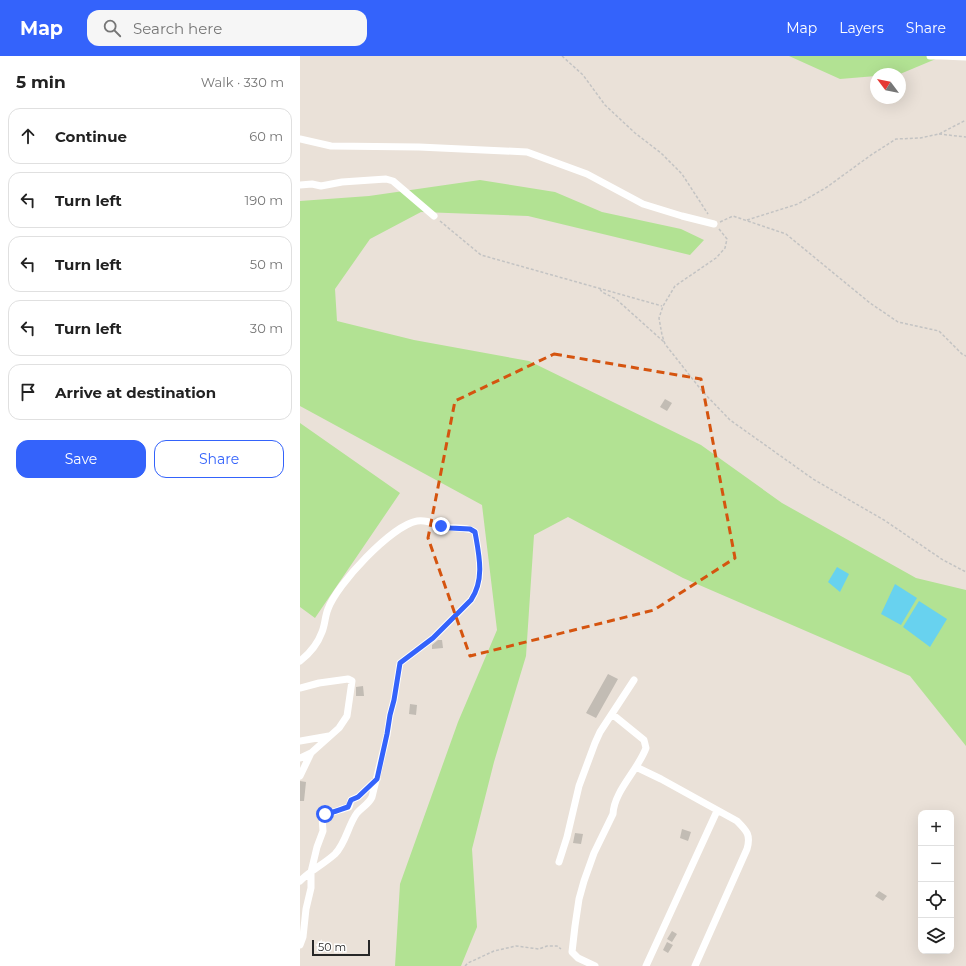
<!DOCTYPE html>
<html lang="en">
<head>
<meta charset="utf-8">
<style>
	:root { --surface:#fff; --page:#f6f6f6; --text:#222; --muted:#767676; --line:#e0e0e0; --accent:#3463fb }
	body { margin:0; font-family:Montserrat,sans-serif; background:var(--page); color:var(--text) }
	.controls { position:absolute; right:12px; bottom:12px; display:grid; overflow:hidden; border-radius:8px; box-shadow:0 4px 16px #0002 }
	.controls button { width:36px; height:36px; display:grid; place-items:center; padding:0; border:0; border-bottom:1px solid var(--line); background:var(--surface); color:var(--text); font:20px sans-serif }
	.compass { position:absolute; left:570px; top:12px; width:36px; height:36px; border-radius:50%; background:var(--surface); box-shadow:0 4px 16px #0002; rotate:302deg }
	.scale { position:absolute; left:12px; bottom:10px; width:58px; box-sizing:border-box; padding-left:4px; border:2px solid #272727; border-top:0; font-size:11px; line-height:14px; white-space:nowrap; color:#272727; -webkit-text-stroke:3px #fff; paint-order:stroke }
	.stop { position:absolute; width:12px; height:12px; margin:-9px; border:3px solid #3463fb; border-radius:50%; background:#fff }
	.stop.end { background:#3463fb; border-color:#fff; box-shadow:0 1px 4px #0008 }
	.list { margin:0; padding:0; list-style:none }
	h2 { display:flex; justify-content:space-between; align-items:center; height:52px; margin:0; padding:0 16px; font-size:17px }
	h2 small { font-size:13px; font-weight:400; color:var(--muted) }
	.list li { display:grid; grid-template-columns:26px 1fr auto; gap:12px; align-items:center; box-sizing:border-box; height:56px; margin:0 8px 8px; padding:0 8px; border:1px solid var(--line); border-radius:12px }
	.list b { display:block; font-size:15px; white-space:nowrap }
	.list em { font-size:13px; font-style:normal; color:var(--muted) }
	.actions { display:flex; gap:8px; padding:12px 16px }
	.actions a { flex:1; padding:9px 0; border:1px solid var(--accent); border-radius:12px; text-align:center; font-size:14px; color:var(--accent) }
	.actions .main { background:var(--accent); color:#fff }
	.icon { flex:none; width:22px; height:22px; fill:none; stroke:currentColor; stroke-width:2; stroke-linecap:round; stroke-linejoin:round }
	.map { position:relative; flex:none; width:666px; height:910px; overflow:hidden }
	header { display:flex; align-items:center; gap:24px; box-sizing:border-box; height:56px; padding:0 20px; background:var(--accent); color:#fff }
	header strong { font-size:19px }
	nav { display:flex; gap:22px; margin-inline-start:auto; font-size:14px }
	.search { width:280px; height:36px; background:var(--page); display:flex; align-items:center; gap:10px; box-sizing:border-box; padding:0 14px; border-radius:12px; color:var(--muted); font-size:15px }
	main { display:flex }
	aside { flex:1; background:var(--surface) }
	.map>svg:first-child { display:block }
	.green { fill:#b2e293 }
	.water { fill:#68d2ef }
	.building { fill:#c2bcb4 }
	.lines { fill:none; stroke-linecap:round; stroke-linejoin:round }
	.path { stroke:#c3c3c3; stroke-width:1.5; stroke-dasharray:3 2; stroke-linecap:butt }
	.street { stroke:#fff; stroke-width:7 }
	.route { stroke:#3463fb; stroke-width:5 }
	.marked { fill:none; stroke:#d5540f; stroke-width:3; stroke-dasharray:8 5; stroke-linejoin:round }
</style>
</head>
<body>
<header>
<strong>Map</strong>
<div class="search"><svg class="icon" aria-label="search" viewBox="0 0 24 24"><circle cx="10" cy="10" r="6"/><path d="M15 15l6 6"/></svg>Search here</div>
<nav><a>Map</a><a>Layers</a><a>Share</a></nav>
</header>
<main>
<aside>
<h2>5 min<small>Walk · 330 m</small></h2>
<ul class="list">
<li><svg class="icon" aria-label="ahead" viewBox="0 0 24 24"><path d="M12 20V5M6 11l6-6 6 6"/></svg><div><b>Continue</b></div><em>60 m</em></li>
<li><svg class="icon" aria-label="left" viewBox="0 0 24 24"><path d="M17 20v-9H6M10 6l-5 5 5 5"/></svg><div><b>Turn left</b></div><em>190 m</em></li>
<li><svg class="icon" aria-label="left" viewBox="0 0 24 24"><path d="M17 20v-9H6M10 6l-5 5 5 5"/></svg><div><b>Turn left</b></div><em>50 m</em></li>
<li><svg class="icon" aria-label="left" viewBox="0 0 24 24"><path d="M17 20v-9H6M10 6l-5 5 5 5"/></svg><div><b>Turn left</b></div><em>30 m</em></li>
<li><svg class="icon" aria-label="arrive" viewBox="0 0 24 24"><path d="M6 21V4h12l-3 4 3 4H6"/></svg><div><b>Arrive at destination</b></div></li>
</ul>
<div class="actions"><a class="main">Save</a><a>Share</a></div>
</aside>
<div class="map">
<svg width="666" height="910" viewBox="0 0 666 910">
	<rect width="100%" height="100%" fill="#eae1d8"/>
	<!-- green -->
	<path class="green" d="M489 0H643L600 18H576V20L540 23Z
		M180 124 255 136 302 156 381 173 404 184 390 199 228 160 121 156 70 183 35 233 37 265 114 284 229 305 401 389 482 447 616 522 666 534V690L610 620 383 522 268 461 234 479 226 600 194 706 172 793 177 871 161 910H95L100 828 158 666 197 574 182 449 0 350V145L69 140Z
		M0 367 100 437 15 562 0 551Z"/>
	<!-- water -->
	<path class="water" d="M537 511 549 518 540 536 528 526Z
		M595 528 617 542 601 569 581 558Z
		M619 545 647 563 630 591 603 571Z"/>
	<!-- building -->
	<path class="building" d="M365 343 372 347 367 355 360 351Z
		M138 584H142L143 592 132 593V589Z
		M308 618 318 623 296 662 286 657Z
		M63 630 64 640H56V631Z
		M110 648 117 649 116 659 109 658Z
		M0 725 6 726 4 745H0Z
		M382 773 391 776 388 785 380 782Z
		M275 777 283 778 281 788 273 787Z
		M579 835 587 840 583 845 575 840Z
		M372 875 377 878 372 886 367 883Z
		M367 886 373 889 368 897 363 894Z"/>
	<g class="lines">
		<!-- path -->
		<path class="path" d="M262 0 283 19 305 49 335 77 361 97 382 118 408 158
			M639 78 666 81
			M447 164 498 148 527 131 571 99 596 83 620 82 639 78 666 64
			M140 165 181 199 362 250
			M420 166 433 160 486 178 570 247 598 266 639 275 662 298 666 300
			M419 173 427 183 425 192 416 202 375 230 363 250 359 262 362 279 365 288 402 335 430 364 513 423 584 464 643 504 666 516
			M300 233 302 236 316 243 364 286
			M165 910 168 907 194 895 216 890 239 893 247 890H257L261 893"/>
		<!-- street -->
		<path class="street" d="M630 0H640
			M641 0 666 1
			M0 83 31 90 119 91 227 96 287 118 343 148 382 160 414 168
			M0 129 12 128 21 130 42 126 86 123 93 125 134 160
			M0 605C9 598 18 587 22 576 25 569 25 560 28 553 37 528 91 470 117 465 126 463 135 468 143 470 152 473 171 471 175 476 179 499 185 523 171 544L133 582 100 607 94 644 90 659 87 679 72 741C69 748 62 751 57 757 48 769 46 787 35 798 24 808 10 815 0 825
			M0 632 19 627 48 623 52 625 47 660 39 672 11 697 0 720
			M0 685 29 680
			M0 702 11 697
			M336 711 361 723 437 765C447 775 451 779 447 793L395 910
			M259 806 267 781 279 730 295 687 300 676 334 624
			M0 889 3 881 6 853 11 832V816L17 791 23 775 22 761 25 758C33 757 41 753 49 751L51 744 58 741 77 723
			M295 910 278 902 272 896 275 870 279 843 284 825 294 797 313 758C314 735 338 714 346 692L344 684 312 658
			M346 910 417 755"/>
	</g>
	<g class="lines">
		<!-- route -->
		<path class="route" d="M25 758C33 757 41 753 48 751L51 744 58 741 77 723 87 678 90 659 94 644 100 607 133 582 171 544C185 523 179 499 175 476L170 473 150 472 141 470"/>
	</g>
	<!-- marked area -->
	<path class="marked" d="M254 298 401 323 435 502 354 554 170 600 128 482 155 345Z"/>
</svg>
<div class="controls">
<button>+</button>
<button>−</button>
<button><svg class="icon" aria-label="locate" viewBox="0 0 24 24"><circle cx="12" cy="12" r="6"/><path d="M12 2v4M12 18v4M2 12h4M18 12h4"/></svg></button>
<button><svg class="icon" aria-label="layers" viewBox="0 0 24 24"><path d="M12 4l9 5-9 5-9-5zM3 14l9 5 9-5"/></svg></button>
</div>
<svg class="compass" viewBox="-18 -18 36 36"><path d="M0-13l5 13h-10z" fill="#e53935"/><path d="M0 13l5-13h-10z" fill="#767676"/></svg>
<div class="scale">50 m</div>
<div class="stop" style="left:25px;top:758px"></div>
<div class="stop end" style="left:141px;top:470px"></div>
</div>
</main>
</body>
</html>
